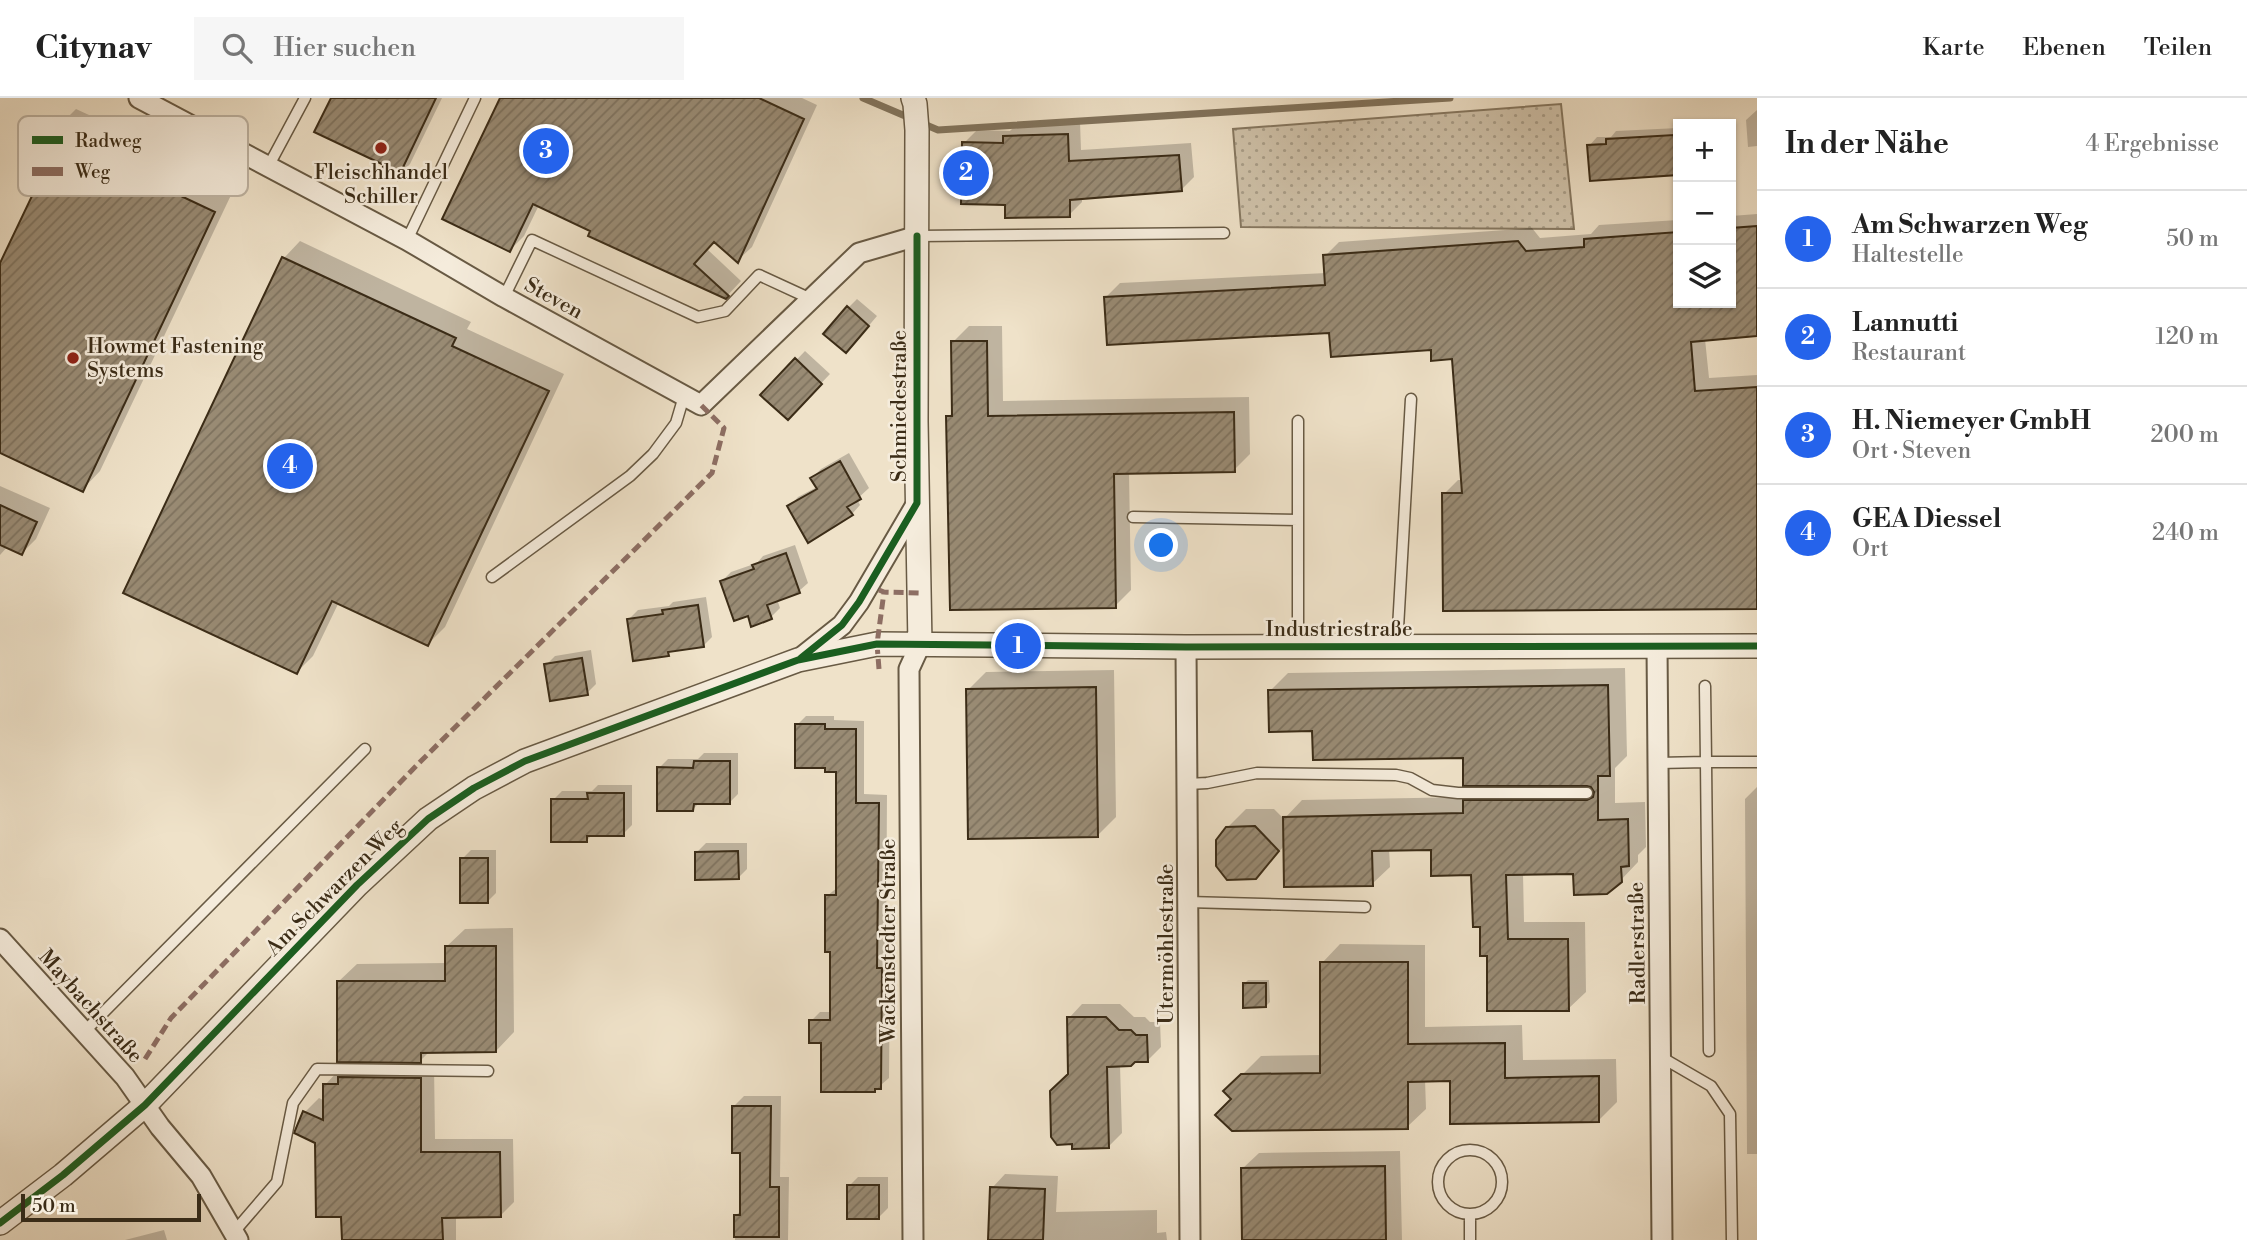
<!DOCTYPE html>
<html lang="de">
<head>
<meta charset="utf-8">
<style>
	:root { --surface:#fff; --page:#f6f6f6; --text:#222; --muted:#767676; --line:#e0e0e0; --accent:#2563eb }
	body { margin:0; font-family:"Libre Bodoni",serif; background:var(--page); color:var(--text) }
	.controls { position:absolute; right:21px; top:21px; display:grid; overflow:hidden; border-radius:0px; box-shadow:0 2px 5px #0004 }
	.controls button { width:63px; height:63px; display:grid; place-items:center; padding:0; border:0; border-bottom:2px solid var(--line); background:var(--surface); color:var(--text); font:35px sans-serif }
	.scale { position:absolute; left:21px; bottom:18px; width:180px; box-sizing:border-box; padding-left:7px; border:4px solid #3b2c17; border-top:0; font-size:19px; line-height:24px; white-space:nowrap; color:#3b2c17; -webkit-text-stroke:5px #f5ecdc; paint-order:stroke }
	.you { position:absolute; left:1162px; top:448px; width:24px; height:24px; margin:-18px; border:5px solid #fff; border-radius:50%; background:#1a73e8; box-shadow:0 0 0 10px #1a73e833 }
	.badge { display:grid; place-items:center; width:46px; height:46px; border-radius:50%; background:var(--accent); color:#fff; font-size:23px; font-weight:700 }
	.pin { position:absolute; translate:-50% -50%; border:4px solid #fff; box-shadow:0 2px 7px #0006 }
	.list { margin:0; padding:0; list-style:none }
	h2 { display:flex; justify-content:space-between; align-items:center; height:91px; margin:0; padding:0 28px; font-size:30px }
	h2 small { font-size:23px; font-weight:400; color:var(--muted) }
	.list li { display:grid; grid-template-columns:46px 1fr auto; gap:21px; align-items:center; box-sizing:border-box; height:98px; padding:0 28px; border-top:2px solid var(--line) }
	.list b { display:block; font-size:26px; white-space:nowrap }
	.list p { margin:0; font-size:23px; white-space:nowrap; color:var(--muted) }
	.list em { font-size:23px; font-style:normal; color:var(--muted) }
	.icon { flex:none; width:38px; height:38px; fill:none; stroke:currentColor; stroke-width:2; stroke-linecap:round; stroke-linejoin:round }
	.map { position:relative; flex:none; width:1757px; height:1142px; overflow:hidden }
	header { display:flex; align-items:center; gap:42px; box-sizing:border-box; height:98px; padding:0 35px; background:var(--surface); border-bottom:2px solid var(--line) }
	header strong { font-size:33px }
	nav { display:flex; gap:38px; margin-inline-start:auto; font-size:24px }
	.search { width:490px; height:63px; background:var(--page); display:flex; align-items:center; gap:18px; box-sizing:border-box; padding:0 24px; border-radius:0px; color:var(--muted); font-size:26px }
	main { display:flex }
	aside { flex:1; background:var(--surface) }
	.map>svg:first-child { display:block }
	.grass { fill:url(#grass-dots); stroke:#867861; stroke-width:2 }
	.shadow { fill:#0003 }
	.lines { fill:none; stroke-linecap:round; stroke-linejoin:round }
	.stream { stroke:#82745d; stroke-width:7 }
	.building { fill:url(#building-hatch); stroke:#3b2c17; stroke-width:2 }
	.service-casing { stroke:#685a44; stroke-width:13 }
	.minor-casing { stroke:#685a44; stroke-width:23 }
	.tertiary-casing { stroke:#685a44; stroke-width:26 }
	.service { stroke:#f5ecdc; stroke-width:10 }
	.minor { stroke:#f5ecdc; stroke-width:19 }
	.tertiary { stroke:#f5ecdc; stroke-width:23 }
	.quiet { stroke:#8d6e63; stroke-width:5; stroke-dasharray:10 5; stroke-linecap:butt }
	.cycleway-casing { stroke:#f5ecdc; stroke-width:11 }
	.cycleway { stroke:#1b5e20; stroke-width:7 }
	.poi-dot { fill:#8f2418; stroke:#f5ecdc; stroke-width:2.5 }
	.labels { text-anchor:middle; stroke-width:5; stroke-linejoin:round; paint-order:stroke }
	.poi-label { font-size:21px; fill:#3b2c17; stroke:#f5ecdc }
	.street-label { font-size:21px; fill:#3b2c17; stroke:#f5ecdc }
	.key { fill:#f5ecdc; stroke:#bdb2a1; stroke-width:2 }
	.key-label { font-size:19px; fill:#3b2c17 }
</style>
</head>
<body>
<header>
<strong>Citynav</strong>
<div class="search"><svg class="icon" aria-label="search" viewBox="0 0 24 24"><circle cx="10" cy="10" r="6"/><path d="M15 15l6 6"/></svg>Hier suchen</div>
<nav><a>Karte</a><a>Ebenen</a><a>Teilen</a></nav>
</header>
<main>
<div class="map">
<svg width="1757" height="1142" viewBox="0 0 1757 1142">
	<defs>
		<pattern id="grass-dots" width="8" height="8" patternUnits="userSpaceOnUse" patternTransform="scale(1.75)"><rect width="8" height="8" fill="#d0c3ab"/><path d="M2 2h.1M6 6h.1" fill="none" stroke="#aa9f8a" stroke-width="1.8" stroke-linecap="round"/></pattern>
		<pattern id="building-hatch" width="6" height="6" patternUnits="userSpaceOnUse" patternTransform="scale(1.75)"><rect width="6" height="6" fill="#998b74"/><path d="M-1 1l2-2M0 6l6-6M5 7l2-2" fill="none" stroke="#7e725e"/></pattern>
	</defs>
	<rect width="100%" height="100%" fill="#efe2c9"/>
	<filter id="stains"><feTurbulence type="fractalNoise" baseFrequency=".00286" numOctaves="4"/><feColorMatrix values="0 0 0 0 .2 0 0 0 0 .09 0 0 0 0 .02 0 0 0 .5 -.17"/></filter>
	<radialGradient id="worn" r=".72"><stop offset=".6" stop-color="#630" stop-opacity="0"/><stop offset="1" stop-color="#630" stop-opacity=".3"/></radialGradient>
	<!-- grass -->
	<path class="grass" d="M1561 6 1574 131 1241 129 1233 31Z"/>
	<!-- shadow -->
	<path class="shadow" d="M332 0H442L410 66 396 80Z
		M502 0H802L817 7 752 149 738 162 714 142 707 151 741 183 726 199 539 107 524 138 510 152Z
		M76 11 152 46 147 56 232 95 100 373 82 392 0 353V169L45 74 58 29Z
		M1757 12V48L1748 49 1746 22Z
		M1080 24 1081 52 1191 45 1194 79 1181 92 1082 99V104L1069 117 1007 105 964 45 977 32 1010 33 1018 25Z
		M1678 30V75L1591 81 1589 48 1597 39H1611L1616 33Z
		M1757 116V237L1705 241 1709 280 1757 277V509L1444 396 1458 382H1463L1454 260 1432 250 1106 199 1120 185 1326 175 1325 158 1339 144 1532 130 1540 140 1591 136 1599 127 1678 122V205H1731V118Z
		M300 143 471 224 467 231 564 276 445 529 428 546 339 504 313 558 297 574 284 160Z
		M857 201 877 218 855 244 848 210Z
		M969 228H1002L1003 303 1249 299 1250 356 1234 372 1129 374 1131 492 1115 508 948 319 954 313 953 244Z
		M805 253 830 276 788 320 763 297Z
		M849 355 869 390 857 401 860 407 852 416 790 408 798 399 817 389 812 380 821 371Z
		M0 388 50 410 36 441 22 455 8 448 0 457Z
		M795 447 808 485 799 493 777 501 780 510 771 519 749 515 722 483 731 474 757 465 763 458Z
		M706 499 712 539 703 548 672 552 668 556 629 521 638 512 669 508 673 504Z
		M591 552 596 586 587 595 546 567 555 558Z
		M1625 570 1627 658 1615 670V705L1645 704 1646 749 1638 757V764L1620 783 1575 774 1523 775 1524 824H1585L1586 894 1568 911 1488 856 1473 775 1432 751H1389L1390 769 1372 786 1285 747 1255 780 1227 730 1246 711H1274L1284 721 1302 702 1469 699 1482 686 1465 658 1314 631 1270 593 1288 575Z
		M1114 572 1116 719 1098 737 968 592 986 574Z
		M806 618H834V622L864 623V696L887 697 886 862H890L889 980 875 992 823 943 811 923 820 914H831L832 852 827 798 838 789V672L797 627Z
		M704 655H738V696L729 705H699L693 711 659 670 668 661H698Z
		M598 687H632V727L623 736H593L587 742 553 702 562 693H592Z
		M1757 689V1056H1747L1745 701Z
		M706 745H747V771L738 780 697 754Z
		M471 752H496V795L487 804 462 761Z
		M513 830 514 934 496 953H430L417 966 434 967 435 1041H513L514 1104 500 1118H456V1142H343V1117L305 1014 319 1000 325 1003V987L338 973H346L356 962 338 884 357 866 446 865V849L465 831Z
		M1340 846 1425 847V929L1522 927 1523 962 1616 961 1617 1004 1599 1022 1451 981H1425L1426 1011 1407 1029 1234 1001 1226 993 1261 958 1322 957V865Z
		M1248 882H1269L1270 904 1266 908 1244 886Z
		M1082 906H1120L1134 919H1145L1150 924H1160L1161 949 1147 963 1134 962 1120 967 1122 1035 1108 1049 1069 977V920Z
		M744 998H781L780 1079H789L788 1142H735L736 1117 742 1112V1053L733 1009Z
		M1400 1053 1402 1142H1243L1242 1071 1259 1055Z
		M1005 1076 1058 1078 1056 1114 1157 1112V1135L1166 1134 1167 1142H1012L992 1090Z
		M858 1079H888V1110L879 1119 849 1088Z
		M164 1132 167 1142H125Z"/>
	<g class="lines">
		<!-- stream -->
		<path class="stream" d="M863 0 938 32 1450 0"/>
	</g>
	<!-- building -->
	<path class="building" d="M331 0H436L397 82 380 74 384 67 314 34Z
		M500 0H759L804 21 738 165 714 144 694 166 729 198 726 201 588 138 590 133 533 106 510 154 442 121Z
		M57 28 135 65 130 74 215 114 83 394 0 355V165L43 75 36 71Z
		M1068 36 1069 63 1179 57 1182 93 1070 102V119L1005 120V107L961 106 962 44 1003 45V38Z
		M1674 37V40H1678V77L1590 83 1587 47 1606 46V41Z
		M1757 128V238L1691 244 1695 293 1757 289V511L1443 513 1442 395H1462L1452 261 1431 263V252L1331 259 1329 235 1107 247 1104 199 1325 187 1323 157 1518 143 1526 153 1584 149V141L1678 134V205H1731V130Z
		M282 159 456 240 452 248 549 293 428 548 332 503 297 576 123 495Z
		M847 208 869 228 846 255 823 236Z
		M951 243H987L988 318 1234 314 1235 374 1114 376 1116 510 950 512 946 318H952Z
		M795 260 822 286 788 322 760 297Z
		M840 363 861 401 847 409 853 417 808 445 787 408 817 391 810 380Z
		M0 407 37 424 22 457 0 447Z
		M786 455 800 495 767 507 772 521 751 529 748 518 734 523 720 483 754 471 752 467Z
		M698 507 704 549 668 554 669 558 633 563 627 521 663 516 662 512Z
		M582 560 588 597 550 603 544 566Z
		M1608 587 1610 678H1598V722L1628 721 1629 768 1621 769 1622 784 1607 796 1574 797 1573 776 1506 777 1508 841H1568L1569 913H1487V858H1480V829H1473L1471 777 1431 778V752L1372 753 1373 788 1284 789 1283 719 1463 715V702H1587L1593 699 1594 694 1591 689 1587 688H1463V660L1313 662 1312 633 1269 634 1268 592Z
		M1096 589 1098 739 968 741 966 591Z
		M795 626H825V631H856V705H879L877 870H882L881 991H875V994H821V945H809V922H830V854H825V797H836V674H825V670H795Z
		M694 663H730V706H694L693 713H657V669L693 670Z
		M587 695H624V738H587V744H551V701H588Z
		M1255 728 1279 753 1256 781 1227 782 1216 768V742L1226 729Z
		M738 753 739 781 695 782V754Z
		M460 760H488V805H460Z
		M445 848H496V954L421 955V965L337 964V883H445Z
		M1320 864H1408V946L1505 945V980L1599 978V1024L1450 1026V983L1408 984V1031L1232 1033 1215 1017 1231 1001 1223 993 1241 976 1320 975Z
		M1243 885H1266V909L1243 910Z
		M1067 919H1106L1119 932H1131L1136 937H1147L1148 964H1135L1131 968 1107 969 1109 1050 1072 1051V1046L1057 1047 1051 1039 1050 993 1068 976Z
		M338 979 421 980V1054H500L501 1119 442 1120 443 1142H342L341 1119H316L315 1045 294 1035 303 1013 323 1022V986H338Z
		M732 1008H771L770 1089H779V1139H734V1117H740V1055H732Z
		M1385 1068 1386 1142H1242L1241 1070Z
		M847 1087H879V1121H847Z
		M990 1089 1045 1091 1043 1142H988Z"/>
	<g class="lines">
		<!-- service casing -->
		<g class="service-casing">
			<path id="service" d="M268 69 305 0
				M918 138 1224 135
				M407 142 475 0
				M504 199 532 142 698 219 725 213 759 177 811 201
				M1133 419 1298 422
				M492 479 630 378 653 356 676 325 684 298
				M1298 548V323
				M1397 548 1411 301
				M1705 588 1706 664H1757
				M1658 665 1706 664 1709 953
				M1188 686 1207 685 1257 675 1396 677 1410 680 1432 692 1458 695H1587
				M1188 804 1365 809
				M84 934 365 651
				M1661 959 1711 988 1730 1016 1732 1142
				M1438 1084a32 32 0 1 1 64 0a32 32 0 1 1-64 0Z
				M234 1134 277 1084 293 1005 317 971 488 973
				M1470 1142V1116"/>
		</g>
		<!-- minor casing -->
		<g class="minor-casing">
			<path id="minor" d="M139 0 407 142 504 199 701 307 859 155 917 138
				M1657 548 1662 1142
				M1186 549 1190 1142
				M798 562 842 527 859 504 917 405
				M0 841 125 979 160 1029 201 1078 238 1142
				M913 1142 909 571 920 547"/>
		</g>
		<!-- tertiary casing -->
		<g class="tertiary-casing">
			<path id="tertiary" d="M913 0 915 6 917 32 916 323 920 547
				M0 1125 63 1077 145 1007 357 787 428 721 474 690 525 663 798 562 877 546 1186 549 1757 548"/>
		</g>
		<!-- service -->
		<use href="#service" class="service"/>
		<!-- minor -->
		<use href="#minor" class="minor"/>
		<!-- tertiary -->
		<use href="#tertiary" class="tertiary"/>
		<!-- quiet -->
		<path class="quiet" d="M879 492 884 494 919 495
			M879 571 877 546 884 494
			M145 961 171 920 421 663 712 375 724 330 701 307"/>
		<!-- cycleway casing -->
		<g class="cycleway-casing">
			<path id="cycleway" d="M801 560 842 527 859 504 917 405V138
				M0 1125 63 1077 145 1007 357 787 428 721 474 690 525 663 798 562 877 546 1186 549 1757 548"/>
		</g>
		<!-- cycleway -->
		<use href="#cycleway" class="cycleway"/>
	</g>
	<!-- markers -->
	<g class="poi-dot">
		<circle cx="381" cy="50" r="7"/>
		<circle cx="73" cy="260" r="7"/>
	</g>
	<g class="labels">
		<!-- poi labels -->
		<g class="poi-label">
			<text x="381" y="81">Fleischhandel<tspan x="381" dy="24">Schiller</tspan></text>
			<text x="87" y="255" text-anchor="start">Howmet Fastening<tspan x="87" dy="24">Systems</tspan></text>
		</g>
		<!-- street labels -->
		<g class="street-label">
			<text transform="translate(554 200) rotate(29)" y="7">Steven</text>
			<text transform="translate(899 308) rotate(-90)" y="7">Schmiedestraße</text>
			<text x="1339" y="538">Industriestraße</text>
			<text transform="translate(334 789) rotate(-45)" y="7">Am Schwarzen Weg</text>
			<text transform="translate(888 843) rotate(-90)" y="7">Wackenstedter Straße</text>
			<text transform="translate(1637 845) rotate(-91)" y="7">Radlerstraße</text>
			<text transform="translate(1166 846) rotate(-90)" y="7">Utermöhlestraße</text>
			<text transform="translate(91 908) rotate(48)" y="7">Maybachstraße</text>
		</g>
	</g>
	<!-- legend -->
	<rect x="18" y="18" width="230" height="80" rx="10" class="key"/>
	<rect x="32" y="38" width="31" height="8" fill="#1b5e20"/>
	<rect x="32" y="69" width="31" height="9" fill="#8d6e63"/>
	<g class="key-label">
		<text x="75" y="49">Radweg</text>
		<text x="75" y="80">Weg</text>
	</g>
	<rect width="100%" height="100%" filter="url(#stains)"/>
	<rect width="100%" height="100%" fill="url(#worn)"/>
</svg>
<div class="controls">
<button>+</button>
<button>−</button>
<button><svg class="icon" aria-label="layers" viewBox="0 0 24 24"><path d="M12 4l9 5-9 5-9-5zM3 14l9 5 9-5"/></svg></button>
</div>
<div class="scale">50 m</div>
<div class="you"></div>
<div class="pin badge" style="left:1018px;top:548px">1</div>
<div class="pin badge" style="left:966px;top:75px">2</div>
<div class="pin badge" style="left:546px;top:53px">3</div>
<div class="pin badge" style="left:290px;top:368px">4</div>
</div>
<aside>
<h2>In der Nähe<small>4 Ergebnisse</small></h2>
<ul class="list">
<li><span class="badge">1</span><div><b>Am Schwarzen Weg</b><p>Haltestelle</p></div><em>50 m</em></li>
<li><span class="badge">2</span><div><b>Lannutti</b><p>Restaurant</p></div><em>120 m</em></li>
<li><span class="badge">3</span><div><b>H. Niemeyer GmbH</b><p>Ort · Steven</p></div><em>200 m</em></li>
<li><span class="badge">4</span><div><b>GEA Diessel</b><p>Ort</p></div><em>240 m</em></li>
</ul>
</aside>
</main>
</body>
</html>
